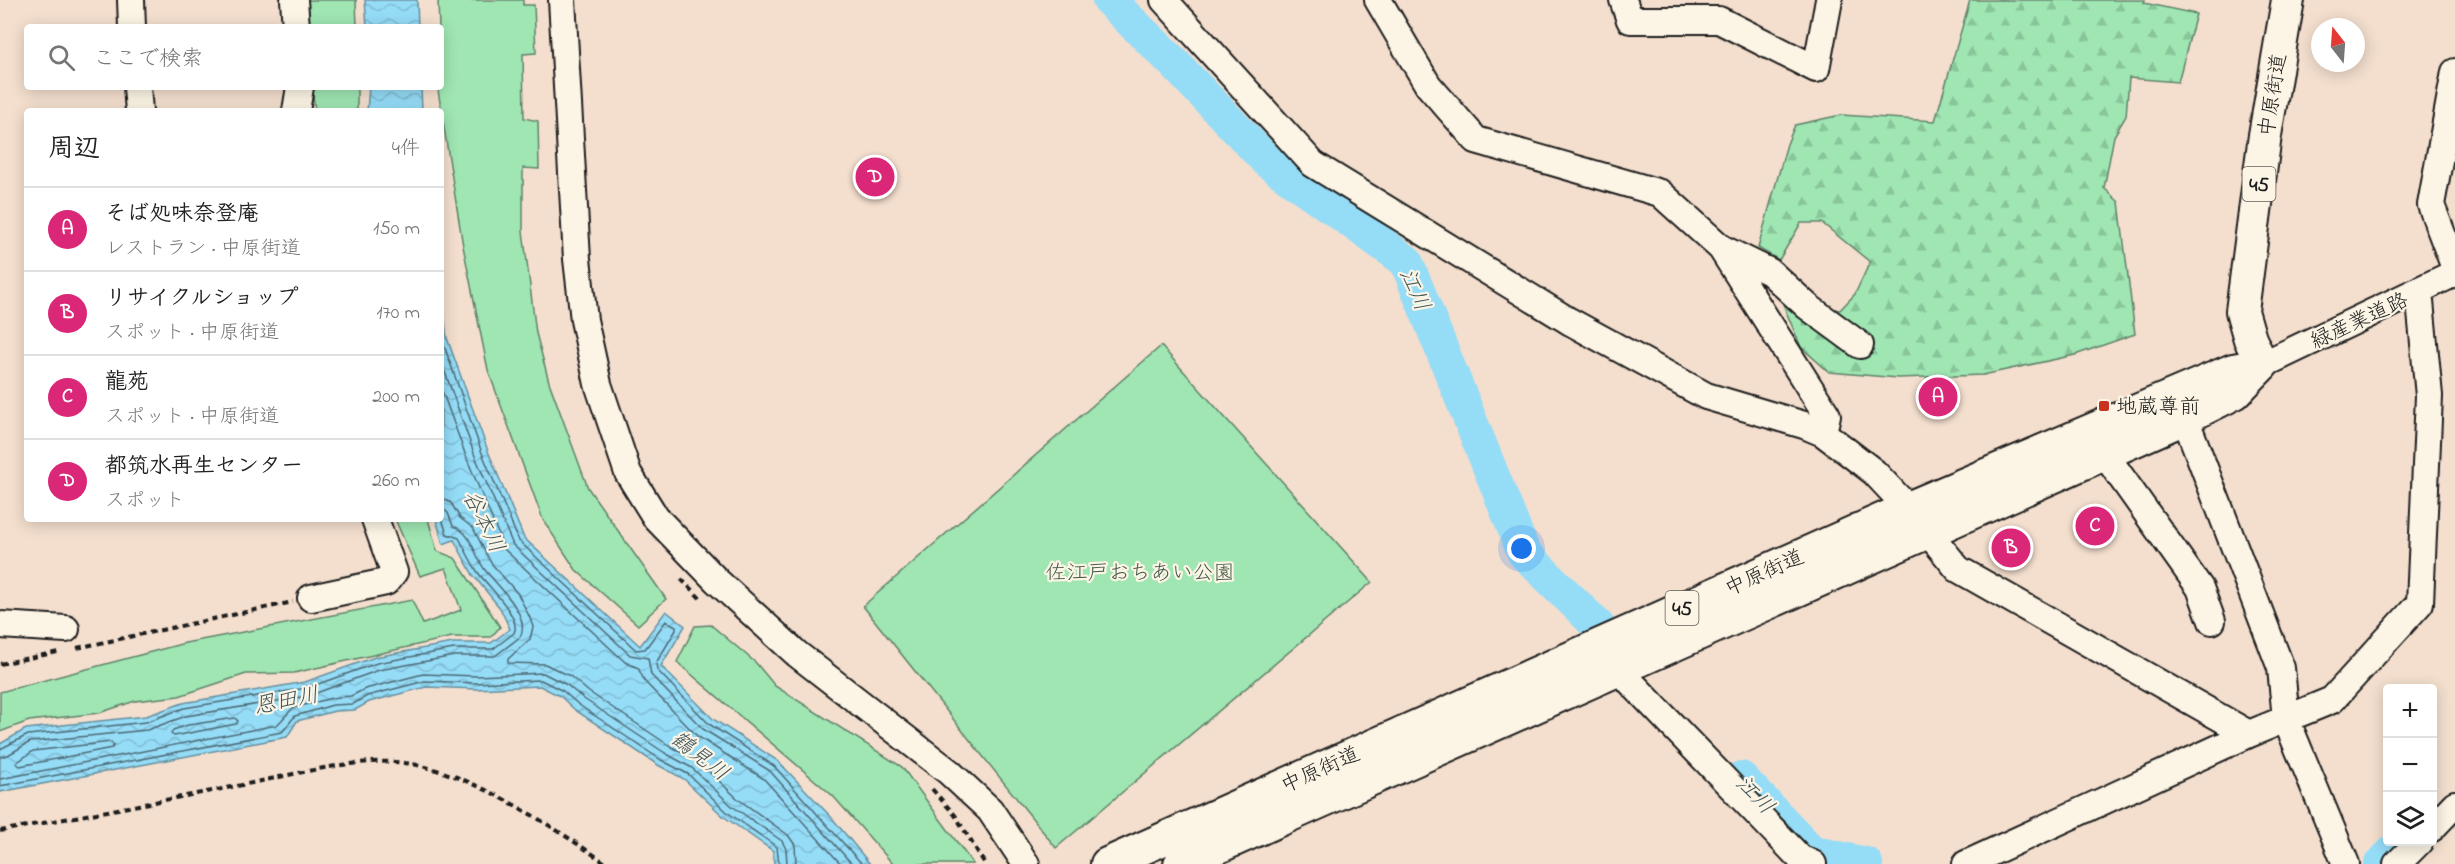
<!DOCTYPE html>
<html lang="ja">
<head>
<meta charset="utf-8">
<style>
	:root { --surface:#fff; --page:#f6f6f6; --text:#222; --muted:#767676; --line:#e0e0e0; --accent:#db2777 }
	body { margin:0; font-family:"Indie Flower","Klee One",sans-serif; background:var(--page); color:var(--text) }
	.controls { position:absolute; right:18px; bottom:18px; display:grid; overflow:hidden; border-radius:6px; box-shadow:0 3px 15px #0003 }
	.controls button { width:54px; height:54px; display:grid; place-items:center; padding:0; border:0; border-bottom:2px solid var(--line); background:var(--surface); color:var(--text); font:30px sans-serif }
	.compass { position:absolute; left:2311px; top:18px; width:54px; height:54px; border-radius:50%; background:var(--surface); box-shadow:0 3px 15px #0003; rotate:343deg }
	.you { position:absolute; left:1522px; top:549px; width:21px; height:21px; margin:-15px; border:4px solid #fff; border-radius:50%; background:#1a73e8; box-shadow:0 0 0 9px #1a73e833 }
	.badge { display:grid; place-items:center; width:39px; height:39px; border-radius:50%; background:var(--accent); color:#fff; font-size:20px; font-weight:700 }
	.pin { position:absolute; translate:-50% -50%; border:3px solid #fff; box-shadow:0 2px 6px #0006 }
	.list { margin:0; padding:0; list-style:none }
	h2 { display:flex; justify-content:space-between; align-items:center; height:78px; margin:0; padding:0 24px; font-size:26px }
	h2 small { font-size:20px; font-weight:400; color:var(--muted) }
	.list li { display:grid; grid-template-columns:39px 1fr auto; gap:18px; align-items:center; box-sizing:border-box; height:84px; padding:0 24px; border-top:2px solid var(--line) }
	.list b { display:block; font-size:22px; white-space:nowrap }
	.list p { margin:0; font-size:20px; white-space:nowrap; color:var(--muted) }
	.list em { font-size:20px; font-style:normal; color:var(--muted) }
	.icon { flex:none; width:33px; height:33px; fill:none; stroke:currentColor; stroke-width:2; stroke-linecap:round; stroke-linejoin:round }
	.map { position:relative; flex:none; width:2455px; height:864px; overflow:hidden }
	.search { position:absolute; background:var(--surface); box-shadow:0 3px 15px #0003; left:24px; top:24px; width:420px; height:66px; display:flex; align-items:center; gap:15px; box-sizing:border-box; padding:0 21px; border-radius:6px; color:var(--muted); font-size:22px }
	.panel { position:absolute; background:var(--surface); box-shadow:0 3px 15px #0003; left:24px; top:108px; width:420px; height:414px; border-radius:6px }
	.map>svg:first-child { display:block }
	.green { fill:#9fe6b3; stroke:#5e8168; stroke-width:1.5 }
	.forest { fill:url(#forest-firs); stroke:#5e8168; stroke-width:1.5 }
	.water { fill:url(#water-waves); stroke:#658f9f; stroke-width:1.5 }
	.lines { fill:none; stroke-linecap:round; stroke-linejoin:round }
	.shore { stroke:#4c6974; stroke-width:1.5 }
	.river { stroke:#95dcf7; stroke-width:34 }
	.minor-casing { stroke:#1c1c1c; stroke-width:30 }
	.major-casing { stroke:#1c1c1c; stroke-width:36 }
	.path { stroke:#1c1c1c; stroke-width:4; stroke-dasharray:6 4.5; stroke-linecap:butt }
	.minor { stroke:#fcf5e5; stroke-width:26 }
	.major { stroke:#fcf5e5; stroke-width:32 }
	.poi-dot { fill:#c8321e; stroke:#fcf5e5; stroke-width:2 }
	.labels { text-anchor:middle; stroke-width:4.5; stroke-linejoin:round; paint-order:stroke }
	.shield { fill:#fcf5e5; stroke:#5f5d58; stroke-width:1.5 }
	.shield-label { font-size:20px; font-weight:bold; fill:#1c1c1c }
	.street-label { font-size:21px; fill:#1c1c1c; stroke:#fcf5e5 }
	.poi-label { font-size:21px; fill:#1c1c1c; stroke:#fcf5e5; text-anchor:start }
	.park-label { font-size:21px; fill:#435949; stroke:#fcf5e5 }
	.water-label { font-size:22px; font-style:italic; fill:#40565e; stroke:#fcf5e5 }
</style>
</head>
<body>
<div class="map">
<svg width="2455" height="864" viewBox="0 0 2455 864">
	<defs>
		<pattern id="forest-firs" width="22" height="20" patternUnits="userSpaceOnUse" patternTransform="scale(1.5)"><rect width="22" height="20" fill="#9fe6b3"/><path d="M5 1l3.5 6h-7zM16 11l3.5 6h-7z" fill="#88c599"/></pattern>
		<pattern id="water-waves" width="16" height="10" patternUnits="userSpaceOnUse" patternTransform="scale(1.5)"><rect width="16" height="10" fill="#95dcf7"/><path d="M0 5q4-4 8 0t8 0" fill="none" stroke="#80bcd3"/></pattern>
	</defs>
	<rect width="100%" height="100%" fill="#f4dfce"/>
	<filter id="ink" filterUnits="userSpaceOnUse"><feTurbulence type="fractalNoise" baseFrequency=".0167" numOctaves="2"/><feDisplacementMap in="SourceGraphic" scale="12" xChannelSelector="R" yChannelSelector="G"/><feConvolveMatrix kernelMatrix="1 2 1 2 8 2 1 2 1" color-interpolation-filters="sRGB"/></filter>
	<g filter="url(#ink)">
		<!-- green -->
		<path class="green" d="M307 0H356L357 27H308Z
			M438 0H523V5H534L536 53 523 54 524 118 538 121 539 169 523 168V231L536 333 549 382 588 488 666 599 638 625 576 570 543 520 488 370 463 246 438 90V87H441Z
			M312 87H357V111H315Z
			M1161 346 1372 582 1056 848 863 606Z
			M395 519H428L437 551 455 558 500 627 491 637H452L294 673 246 674 179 696 135 701 99 713 29 721 0 732V692L185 643 412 600 423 624 461 610 446 568 420 576Z
			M711 625 756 663 775 686 902 767 973 864H893L833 796 677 662 695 626Z"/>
		<!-- forest -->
		<path class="forest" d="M1970 0H2145L2144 3 2196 14 2178 82 2129 78 2126 116 2114 136 2104 188 2119 202 2135 334 2075 355 1983 375 1898 378 1829 372 1801 347 1782 302 1840 310 1855 294 1870 262 1822 223H1801L1779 260 1758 248 1787 144 1795 125 1841 115 1935 121Z"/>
		<!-- water -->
		<path class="water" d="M365 0H417L418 27H367Z
			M369 87H421L422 111H367Z
			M441 291 447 338 488 451 524 538 640 646 666 611 685 626 661 666 713 719 778 761 832 818 870 864H774L773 851 723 816 684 779 658 765 575 710 560 696 540 686 477 689 426 687 369 702 355 710 335 711 297 721 287 737 0 792V744L26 729 146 716 183 703 305 682 375 657 453 643H491L510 629 500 608 473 575 454 540 443 544 436 519H441Z"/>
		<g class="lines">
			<!-- shore -->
			<path class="shore" d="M441 337 482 453 519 541 636 650 645 649 666 621 676 626V630L656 663 657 670 709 724 774 766 862 864
				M441 361 475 456 513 545 630 655 648 658 651 675 703 729 770 771 852 864
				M441 388 467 459 505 550 625 662 638 668 645 682 697 736 764 779 841 864
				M441 497 451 503 460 518 473 528 491 563 518 594 530 618 533 627 530 639 508 659V663L545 664 570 676 589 692 670 746 698 761 738 799 788 835 795 845 796 864
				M235 718 238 721 236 724 174 736 171 734 173 730 188 725Z
				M111 742 114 745 112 748 20 766 16 763 33 751Z
				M0 749 28 735 146 722 184 708 307 688 377 663 454 649H493L514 633C522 616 486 585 477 571 470 560 465 549 459 538L447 534 441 516
				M0 757 8 755 30 742 147 730 186 716 308 696 379 670 454 656H495L520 637C532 616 497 585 485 570 474 555 472 532 453 526L448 513 441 507
				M0 779 277 725 293 708 332 698 351 696 365 689 423 674 476 676 543 673 567 685 584 699 665 753 692 768 732 806 782 841 786 849 787 864
				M0 786 282 732 295 716 333 705 353 704 367 696 425 681 476 683 541 680 563 691 579 705 661 760 688 774 727 812 777 847 779 864"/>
			<!-- river -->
			<path class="river" d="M1109 0 1170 59 1268 162 1406 261 1524 553 1598 626
				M1741 778 1812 852 1866 864
				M2381 864 2403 842"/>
			<!-- minor casing -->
			<g class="minor-casing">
				<path id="minor" d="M131 0 132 27
					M294 0 296 27
					M562 0 577 259 584 320 598 384 628 473 656 518 717 581 797 654 949 772 990 810 1026 864
					M1164 0 1313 164 1569 321 1706 396 1804 425 1823 433 1874 472 1908 508 1958 569 2249 734 2332 700 2420 603 2429 396 2419 291
					M1378 0 1428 85 1476 140 1660 193 1721 248 1827 415 1823 433
					M1623 0 1630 20H1719L1816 69 1829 0
					M2455 72 2431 205 2455 268
					M137 87 139 111
					M296 111 300 87
					M1721 248 1770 272 1807 306 1860 345
					M2262 365 2455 273
					M2185 418 2281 668 2286 719 2346 864
					M2104 453 2200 588 2212 621
					M311 598 386 582 394 572 375 519
					M0 625 66 629
					M1618 669 1800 858 1813 864
					M2432 828 2455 804
					M1966 864 2249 734
					M2397 864 2419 842"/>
			</g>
			<!-- major casing -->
			<g class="major-casing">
				<path id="major" d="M2262 365 2250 339 2242 311 2265 135 2288 0
					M1107 864 1908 508 2233 370 2262 365
					M1180 864 2185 418 2235 393 2262 365"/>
			</g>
			<!-- path -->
			<path class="path" d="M681 579 701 599
				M77 648 293 602
				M0 664 58 652
				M932 789 955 815 985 864
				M0 831C81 816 161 801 242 785 287 776 350 759 395 762 463 766 552 826 607 864"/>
			<!-- minor -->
			<use href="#minor" class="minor"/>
			<!-- major -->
			<use href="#major" class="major"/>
		</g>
	</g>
	<!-- markers -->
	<rect class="poi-dot" x="2098" y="400" width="12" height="12" rx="3"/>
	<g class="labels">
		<!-- shield labels -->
		<g class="shield">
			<rect x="2242.5" y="167" width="33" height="34" rx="4.5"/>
			<rect x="1665.5" y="591" width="33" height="34" rx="4.5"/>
		</g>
		<g class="shield-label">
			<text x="2259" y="191">45</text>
			<text x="1682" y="615">45</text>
		</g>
		<!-- street labels -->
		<g class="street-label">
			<text transform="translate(2272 95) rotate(-81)" y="7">中原街道</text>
			<text transform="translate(2359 320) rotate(-25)" y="7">緑産業道路</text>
			<text transform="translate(1764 572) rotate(-24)" y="7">中原街道</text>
			<text transform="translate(1320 769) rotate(-24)" y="7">中原街道</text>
		</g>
		<!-- poi labels -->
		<g class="poi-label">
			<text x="2116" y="413">地蔵尊前</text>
		</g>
		<!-- park labels -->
		<g class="park-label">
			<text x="1140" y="579">佐江戸おちあい公園</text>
		</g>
		<!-- water labels -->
		<g class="water-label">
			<text transform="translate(1416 289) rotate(66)" y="8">江川</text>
			<text transform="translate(485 521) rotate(64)" y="8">谷本川</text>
			<text transform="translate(286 699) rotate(-11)" y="8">恩田川</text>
			<text transform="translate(701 755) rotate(38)" y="8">鶴見川</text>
			<text transform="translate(1756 794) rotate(46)" y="8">江川</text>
		</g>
	</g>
</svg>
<div class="controls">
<button>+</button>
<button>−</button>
<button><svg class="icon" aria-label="layers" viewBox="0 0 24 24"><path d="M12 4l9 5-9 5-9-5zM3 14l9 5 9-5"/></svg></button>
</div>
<svg class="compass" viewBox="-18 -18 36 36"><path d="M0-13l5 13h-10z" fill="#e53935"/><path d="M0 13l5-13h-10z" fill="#767676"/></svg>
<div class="you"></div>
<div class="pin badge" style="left:1938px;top:397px">A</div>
<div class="pin badge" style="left:2011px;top:548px">B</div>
<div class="pin badge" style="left:2095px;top:526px">C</div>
<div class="pin badge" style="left:875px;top:177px">D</div>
<div class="search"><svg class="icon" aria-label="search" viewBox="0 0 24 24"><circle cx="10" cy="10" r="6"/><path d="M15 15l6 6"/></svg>ここで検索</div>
<section class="panel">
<h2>周辺<small>4件</small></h2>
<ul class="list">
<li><span class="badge">A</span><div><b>そば処味奈登庵</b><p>レストラン · 中原街道</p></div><em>150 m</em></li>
<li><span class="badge">B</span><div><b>リサイクルショップ</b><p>スポット · 中原街道</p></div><em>170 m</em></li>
<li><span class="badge">C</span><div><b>龍苑</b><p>スポット · 中原街道</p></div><em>200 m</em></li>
<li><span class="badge">D</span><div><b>都筑水再生センター</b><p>スポット</p></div><em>260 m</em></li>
</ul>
</section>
</div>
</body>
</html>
